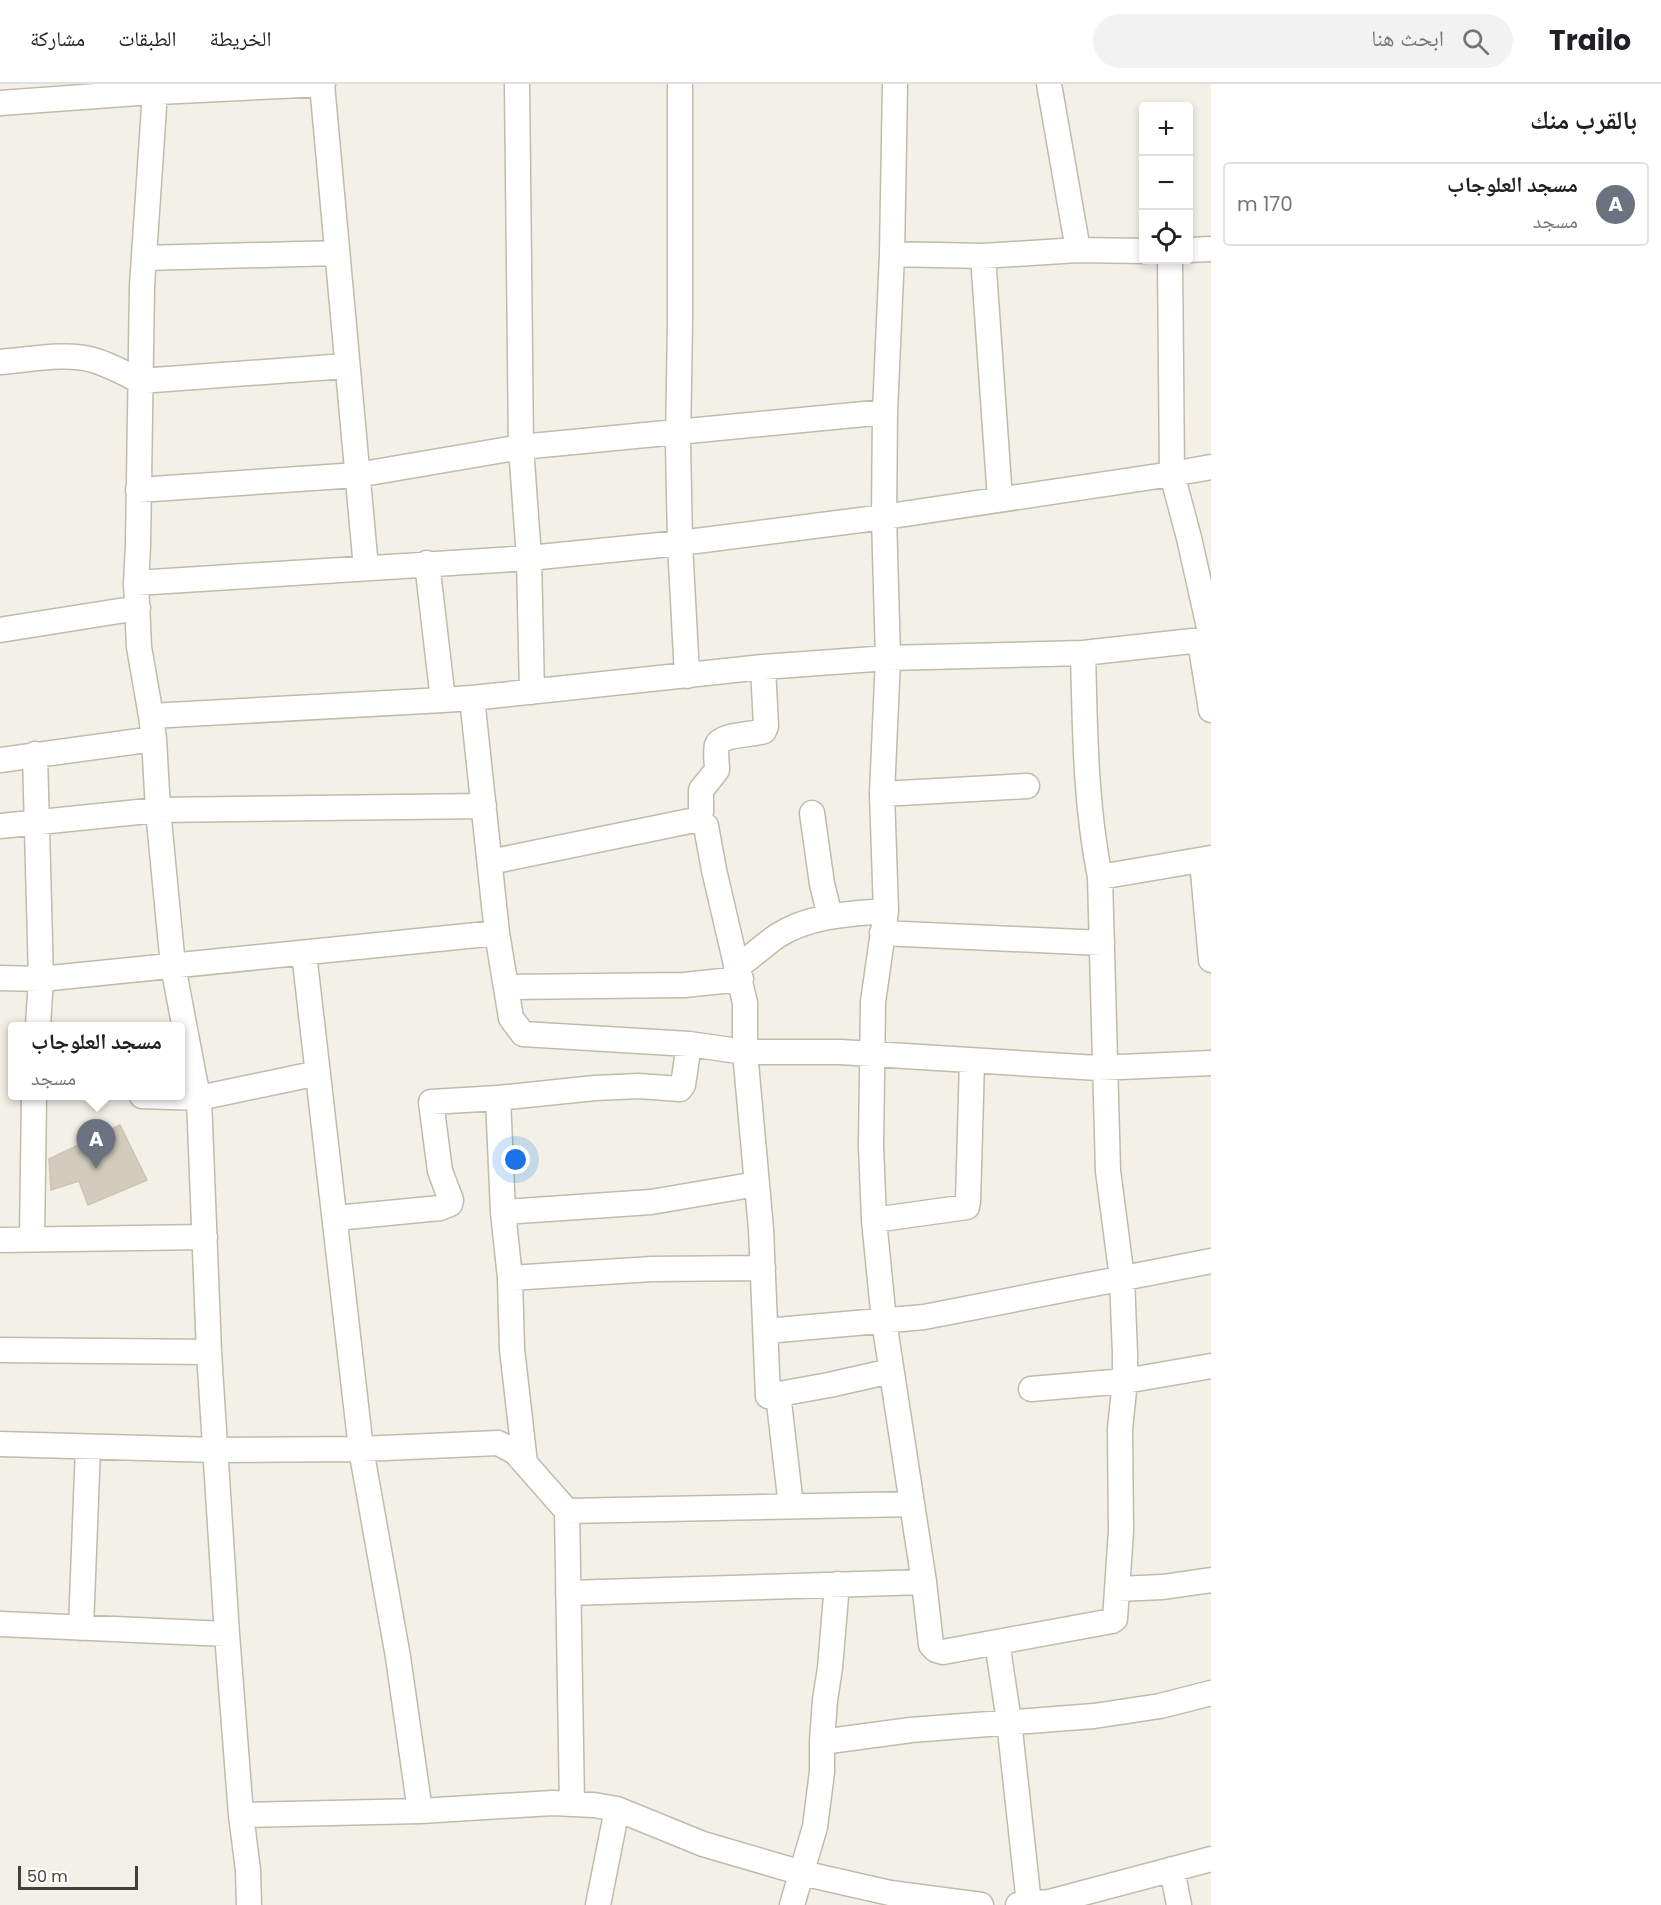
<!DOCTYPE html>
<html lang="ar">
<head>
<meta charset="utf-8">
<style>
	:root { --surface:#fff; --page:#f2f2f2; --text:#202124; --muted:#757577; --line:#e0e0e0; --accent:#7c3aed }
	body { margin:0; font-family:Poppins,"Noto Naskh Arabic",sans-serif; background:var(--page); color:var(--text); direction:rtl }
	.controls { position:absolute; right:18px; top:18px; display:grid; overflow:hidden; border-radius:6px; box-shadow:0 3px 9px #0003 }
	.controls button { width:54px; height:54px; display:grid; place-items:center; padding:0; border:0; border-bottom:2px solid var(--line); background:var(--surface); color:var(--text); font:30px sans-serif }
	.scale { position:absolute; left:18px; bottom:15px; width:120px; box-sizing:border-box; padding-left:6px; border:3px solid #454037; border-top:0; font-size:16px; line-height:21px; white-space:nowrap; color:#454037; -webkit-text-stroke:4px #fff; paint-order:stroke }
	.you { position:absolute; left:516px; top:1076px; width:21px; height:21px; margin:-15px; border:4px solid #fff; border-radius:50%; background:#1a73e8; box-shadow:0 0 0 9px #1a73e833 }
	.badge { display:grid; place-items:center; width:39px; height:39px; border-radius:50%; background:var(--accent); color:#fff; font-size:20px; font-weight:700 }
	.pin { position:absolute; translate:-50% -50px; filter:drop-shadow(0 2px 3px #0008) }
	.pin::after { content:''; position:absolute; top:32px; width:21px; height:18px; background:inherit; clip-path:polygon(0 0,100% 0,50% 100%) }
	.popup { position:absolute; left:8px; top:938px; width:177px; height:78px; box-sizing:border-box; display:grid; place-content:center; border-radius:6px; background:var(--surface); filter:drop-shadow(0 2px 4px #0005); font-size:20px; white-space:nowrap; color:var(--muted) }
	.popup b { font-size:22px; color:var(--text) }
	.popup::after { content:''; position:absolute; left:50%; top:100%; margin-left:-12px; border:12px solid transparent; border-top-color:var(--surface) }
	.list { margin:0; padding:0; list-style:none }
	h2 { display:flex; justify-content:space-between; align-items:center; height:78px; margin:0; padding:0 24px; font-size:26px }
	h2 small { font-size:20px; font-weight:400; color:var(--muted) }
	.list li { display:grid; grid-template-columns:39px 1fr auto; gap:18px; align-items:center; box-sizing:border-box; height:84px; margin:0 12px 12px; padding:0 12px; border:2px solid var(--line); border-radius:6px }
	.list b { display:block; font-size:22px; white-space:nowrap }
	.list p { margin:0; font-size:20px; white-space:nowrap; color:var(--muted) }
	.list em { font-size:20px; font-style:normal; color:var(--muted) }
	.icon { flex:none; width:33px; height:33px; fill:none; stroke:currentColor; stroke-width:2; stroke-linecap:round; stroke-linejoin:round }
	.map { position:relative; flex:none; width:1211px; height:1821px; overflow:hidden; direction:ltr }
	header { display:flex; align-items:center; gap:36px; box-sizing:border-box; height:84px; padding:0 30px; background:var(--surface); border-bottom:2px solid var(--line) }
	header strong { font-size:28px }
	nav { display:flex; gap:33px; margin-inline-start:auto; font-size:21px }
	.search { width:420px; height:54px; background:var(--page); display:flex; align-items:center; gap:15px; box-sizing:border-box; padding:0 21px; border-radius:33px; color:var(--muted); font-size:22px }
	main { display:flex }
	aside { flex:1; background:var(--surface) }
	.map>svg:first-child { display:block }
	.building { fill:#d3ccbd; stroke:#cdc4b1; stroke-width:1.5 }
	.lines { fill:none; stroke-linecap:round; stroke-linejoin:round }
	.minor-casing { stroke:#c0bbad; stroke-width:27 }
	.minor { stroke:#fff; stroke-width:24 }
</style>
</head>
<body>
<header>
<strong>Trailo</strong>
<div class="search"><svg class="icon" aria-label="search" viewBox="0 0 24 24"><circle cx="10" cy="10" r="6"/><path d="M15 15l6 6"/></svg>ابحث هنا</div>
<nav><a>الخريطة</a><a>الطبقات</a><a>مشاركة</a></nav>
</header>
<main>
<aside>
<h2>بالقرب منك<small></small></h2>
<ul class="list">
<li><span class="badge" style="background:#6b7280">A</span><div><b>مسجد العلوجاب</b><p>مسجد</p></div><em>170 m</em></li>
</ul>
</aside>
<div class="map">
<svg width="1211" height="1821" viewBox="0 0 1211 1821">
	<rect width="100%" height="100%" fill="#f2f0e7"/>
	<!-- building -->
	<path class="building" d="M120 1041 147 1096 88 1121 79 1097 51 1106 49 1075Z"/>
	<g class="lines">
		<!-- minor casing -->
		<g class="minor-casing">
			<path id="minor" d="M322 0 366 484
				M517 0 521 363 529 474 532 608
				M680 0V238L678 359 680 459 687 592
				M895 0 892 170 885 328 884 433 888 574 882 710 886 827 873 918 871 1062 874 1136 884 1237 924 1498 931 1561 936 1566 943 1568 1112 1537 1115 1535 1121 1447 1120 1345 1125 1297V1270L1122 1194 1108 1087 1100 793C1085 719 1085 644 1083 569
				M1049 0 1078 166
				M155 8 142 202 138 462 136 499 139 563 151 632 154 655 158 726 173 882 195 998 199 1014 209 1268 227 1550 241 1731 248 1786 249 1821
				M0 19 138 9 323 0
				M1188 166 1211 165
				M892 170 983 172 1078 166 1144 167
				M983 172 1000 415
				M144 174 337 169
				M0 278C28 276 67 268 93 276 110 281 125 289 140 297L346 282
				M1211 383 1172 390 1189 454 1211 552
				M138 406 357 391 521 363 885 328
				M427 479 443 616 472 614 763 583 888 574 1083 569 1211 555
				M136 499 529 474 680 459 884 433 1172 390 1170 176
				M0 546 138 524
				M1200 557 1211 626
				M472 614 497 849 511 934 523 950 689 960 745 968H840L1098 984 1211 979
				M151 632 443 616
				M35 670 41 895 38 942
				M0 676 154 655
				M882 710 1027 702
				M812 729 822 800 830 832
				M698 737 701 728V706L717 686C717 679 715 668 717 661 721 650 754 651 764 647L766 642 763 583
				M0 742 158 726 484 722
				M1202 777 1211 876
				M490 778 690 737H698L706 742 714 786 745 919V968L761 1145 768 1312 829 1301 891 1287
				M1100 793 1211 774
				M882 849 1102 859
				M304 869 361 1365 398 1573 420 1727
				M736 884C750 874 763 862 777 852 810 831 849 830 886 827
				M0 894 41 895 497 849
				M506 903 684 901 741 895
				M142 1012 199 1014 318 989
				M503 1128 651 1118 757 1100
				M336 1134 440 1124 450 1120 451 1116 440 1087 431 1018 498 1014
				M874 1136 967 1123 968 1118 972 977
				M32 1155 34 1012
				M0 1156 205 1153
				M510 1194 652 1185 763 1184
				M766 1247 924 1233 1211 1177
				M0 1266 209 1268
				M1031 1305 1125 1297 1211 1282
				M778 1310 791 1422
				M0 1360 215 1366 361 1365 498 1359 515 1368 567 1427 572 1720
				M525 1379 512 1265 510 1194 503 1128 498 1014 595 1004 639 1002 680 1005 683 1001 689 960
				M567 1427 912 1420
				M1117 1505 1163 1503 1211 1496
				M568 1509 924 1498
				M0 1540 227 1550
				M81 1544 88 1363
				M997 1558 1009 1637 1029 1820
				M822 1658 825 1616 830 1584 837 1500
				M241 1731 420 1727 552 1719 594 1721 617 1725 703 1760 802 1789 890 1809 981 1821
				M1172 1785 1179 1821
				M598 1821 617 1725
				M792 1821 815 1743 822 1688V1658L911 1646 1094 1632 1160 1622 1211 1609
				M1018 1821 1049 1818 1211 1775"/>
		</g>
		<!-- minor -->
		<use href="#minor" class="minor"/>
	</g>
</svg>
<div class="controls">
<button>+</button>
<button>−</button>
<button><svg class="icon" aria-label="locate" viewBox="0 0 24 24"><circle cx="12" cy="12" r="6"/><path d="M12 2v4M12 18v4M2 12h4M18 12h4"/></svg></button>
</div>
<div class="scale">50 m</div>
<div class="you"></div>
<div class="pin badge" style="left:96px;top:1085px;background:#6b7280">A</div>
<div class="popup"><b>مسجد العلوجاب</b>مسجد</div>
</div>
</main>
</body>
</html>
